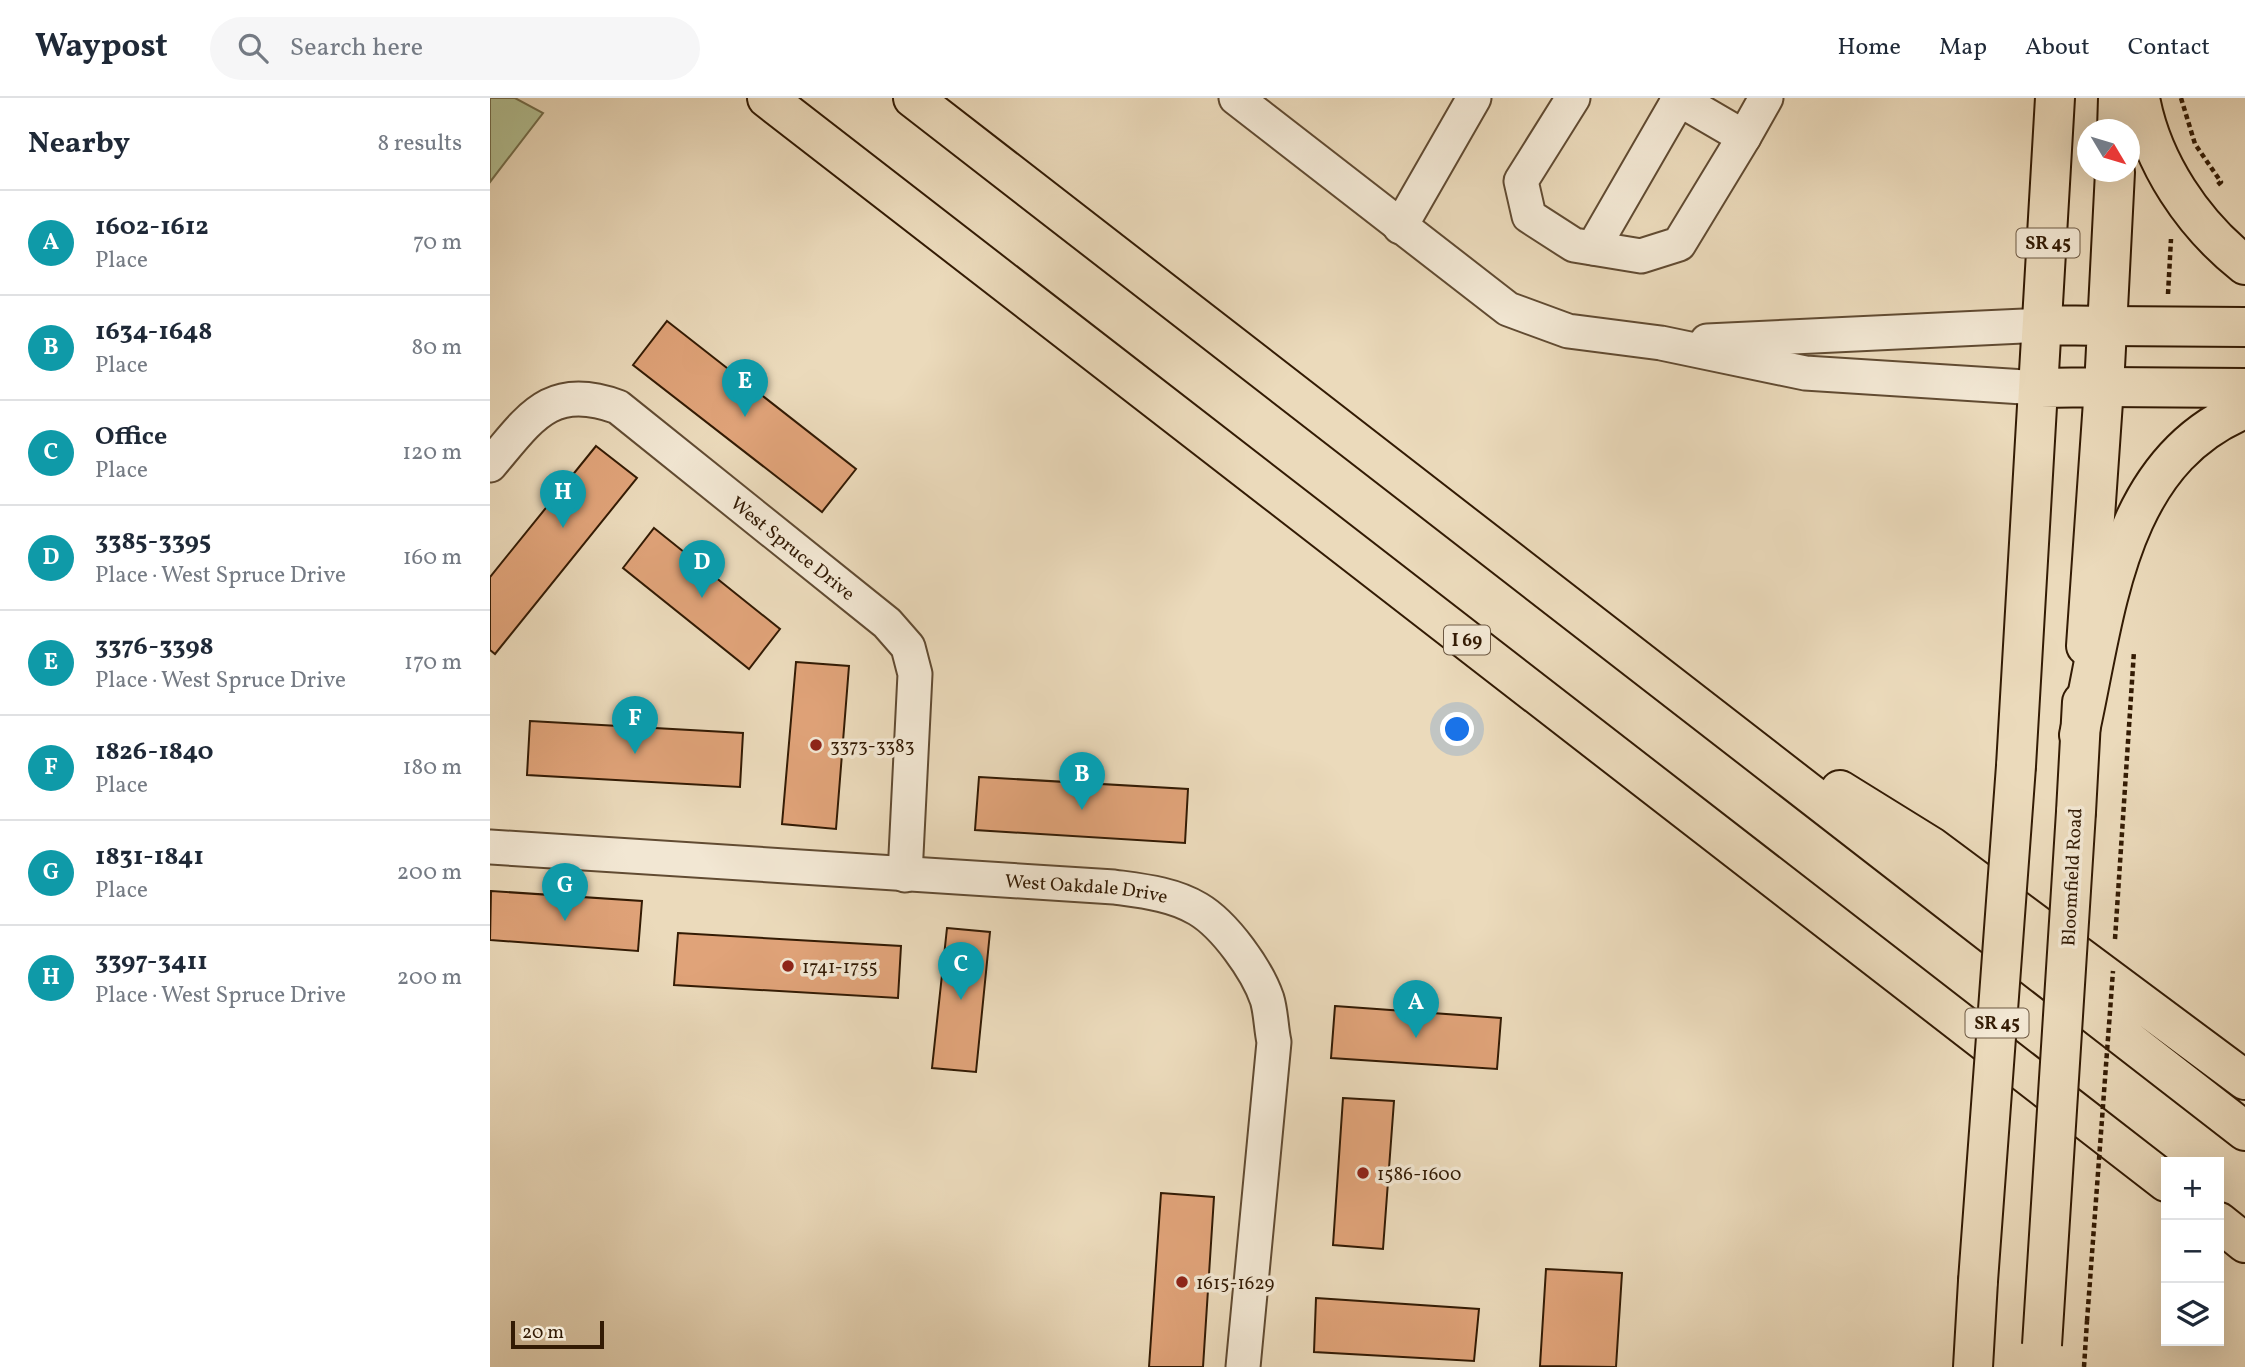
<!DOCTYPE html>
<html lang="en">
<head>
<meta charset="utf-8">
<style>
	:root { --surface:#fff; --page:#f6f6f7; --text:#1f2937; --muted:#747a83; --line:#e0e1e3; --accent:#8f2418 }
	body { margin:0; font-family:Vollkorn,serif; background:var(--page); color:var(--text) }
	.controls { position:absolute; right:21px; bottom:21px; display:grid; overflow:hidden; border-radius:0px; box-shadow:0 7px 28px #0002 }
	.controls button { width:63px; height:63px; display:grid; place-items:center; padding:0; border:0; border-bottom:2px solid var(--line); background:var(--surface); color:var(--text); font:35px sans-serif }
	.compass { position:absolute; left:1587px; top:21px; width:63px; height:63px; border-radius:50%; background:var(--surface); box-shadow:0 7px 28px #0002; rotate:128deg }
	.scale { position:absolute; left:21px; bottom:18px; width:93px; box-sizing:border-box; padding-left:7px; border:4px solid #331b04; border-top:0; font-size:19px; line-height:24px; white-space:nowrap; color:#331b04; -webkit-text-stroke:5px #f2e7d3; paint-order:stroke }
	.you { position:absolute; left:968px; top:632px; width:24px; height:24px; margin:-18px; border:5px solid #fff; border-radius:50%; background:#1a73e8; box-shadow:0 0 0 10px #1a73e833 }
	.badge { display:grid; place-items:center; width:46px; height:46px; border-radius:50%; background:var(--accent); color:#fff; font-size:23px; font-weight:700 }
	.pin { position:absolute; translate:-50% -58px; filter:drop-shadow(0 2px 4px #0008) }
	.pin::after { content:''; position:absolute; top:37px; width:24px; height:21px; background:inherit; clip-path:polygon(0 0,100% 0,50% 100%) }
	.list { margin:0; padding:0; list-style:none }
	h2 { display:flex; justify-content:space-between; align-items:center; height:91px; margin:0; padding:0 28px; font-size:30px }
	h2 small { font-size:23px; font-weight:400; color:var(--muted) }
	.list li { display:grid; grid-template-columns:46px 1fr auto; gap:21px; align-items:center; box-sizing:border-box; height:105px; padding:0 28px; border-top:2px solid var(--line) }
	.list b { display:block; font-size:26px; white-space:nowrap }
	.list p { margin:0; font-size:23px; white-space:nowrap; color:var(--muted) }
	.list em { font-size:23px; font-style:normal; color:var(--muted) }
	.icon { flex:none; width:38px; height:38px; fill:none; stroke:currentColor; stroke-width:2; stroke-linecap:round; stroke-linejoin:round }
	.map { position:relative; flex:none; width:1755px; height:1269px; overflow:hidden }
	header { display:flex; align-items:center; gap:42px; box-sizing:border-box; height:98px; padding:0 35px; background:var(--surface); border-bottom:2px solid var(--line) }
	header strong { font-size:33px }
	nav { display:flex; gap:38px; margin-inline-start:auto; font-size:24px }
	.search { width:490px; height:63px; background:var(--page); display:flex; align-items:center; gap:18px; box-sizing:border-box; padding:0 24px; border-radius:38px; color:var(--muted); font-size:26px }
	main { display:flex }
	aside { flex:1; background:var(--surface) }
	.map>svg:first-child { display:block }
	.green { fill:#b3c093; stroke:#736e4c; stroke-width:2 }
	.building { fill:#e0a379; stroke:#331b04; stroke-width:2 }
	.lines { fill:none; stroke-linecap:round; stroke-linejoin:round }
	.minor-casing { stroke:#614b32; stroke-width:37 }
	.major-casing { stroke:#331b04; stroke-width:42 }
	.highway-casing { stroke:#331b04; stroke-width:42 }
	.path { stroke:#331b04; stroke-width:4.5; stroke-dasharray:5 3.5; stroke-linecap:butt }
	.minor { stroke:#f2e7d3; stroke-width:33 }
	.major { stroke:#ebdabb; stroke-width:38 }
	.highway { stroke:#ebdabb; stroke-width:38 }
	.major-bridge-casing { stroke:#331b04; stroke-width:42; stroke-linecap:butt }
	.path-bridge { stroke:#331b04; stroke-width:4.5; stroke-dasharray:5 3.5; stroke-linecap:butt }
	.major-bridge { stroke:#ebdabb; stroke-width:38 }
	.poi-dot { fill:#8f2418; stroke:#f2e7d3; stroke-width:2.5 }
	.labels { text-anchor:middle; stroke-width:7; stroke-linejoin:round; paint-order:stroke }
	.shield { fill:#f2e7d3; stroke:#6c5842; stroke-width:2 }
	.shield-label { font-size:18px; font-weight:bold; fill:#331b04 }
	.street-label { font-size:19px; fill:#331b04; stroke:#f2e7d3 }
	.poi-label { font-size:19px; fill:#331b04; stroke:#f2e7d3; text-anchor:start }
</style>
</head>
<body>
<header>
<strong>Waypost</strong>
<div class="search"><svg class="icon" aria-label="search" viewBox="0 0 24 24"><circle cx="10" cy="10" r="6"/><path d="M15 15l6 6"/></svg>Search here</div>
<nav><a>Home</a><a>Map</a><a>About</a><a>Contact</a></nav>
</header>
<main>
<aside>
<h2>Nearby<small>8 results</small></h2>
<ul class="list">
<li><span class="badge" style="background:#0f9aa8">A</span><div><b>1602-1612</b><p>Place</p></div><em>70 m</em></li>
<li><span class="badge" style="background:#0f9aa8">B</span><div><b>1634-1648</b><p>Place</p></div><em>80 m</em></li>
<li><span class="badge" style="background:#0f9aa8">C</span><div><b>Office</b><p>Place</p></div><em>120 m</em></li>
<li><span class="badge" style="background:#0f9aa8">D</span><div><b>3385-3395</b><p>Place · West Spruce Drive</p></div><em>160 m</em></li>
<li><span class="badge" style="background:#0f9aa8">E</span><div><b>3376-3398</b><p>Place · West Spruce Drive</p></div><em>170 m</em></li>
<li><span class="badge" style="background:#0f9aa8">F</span><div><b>1826-1840</b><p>Place</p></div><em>180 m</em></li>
<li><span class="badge" style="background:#0f9aa8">G</span><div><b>1831-1841</b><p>Place</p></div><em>200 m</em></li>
<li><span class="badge" style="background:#0f9aa8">H</span><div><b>3397-3411</b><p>Place · West Spruce Drive</p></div><em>200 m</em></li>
</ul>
</aside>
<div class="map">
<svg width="1755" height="1269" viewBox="0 0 1755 1269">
	<rect width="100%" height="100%" fill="#ebdabb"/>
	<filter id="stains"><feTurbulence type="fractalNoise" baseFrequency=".00286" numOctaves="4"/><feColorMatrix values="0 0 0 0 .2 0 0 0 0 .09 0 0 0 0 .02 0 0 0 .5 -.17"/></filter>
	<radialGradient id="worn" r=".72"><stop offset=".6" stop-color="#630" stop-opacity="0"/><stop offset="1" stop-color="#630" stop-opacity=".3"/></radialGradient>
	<!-- green -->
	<path class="green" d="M0 0H25L53 15 0 84Z"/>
	<!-- building -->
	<path class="building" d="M177 223 366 371 332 414 143 267Z
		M106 348 147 380 5 556 0 552V479Z
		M164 430 290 531 259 571 133 470Z
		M306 564 359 568 346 731 292 726Z
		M40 623 253 635 250 689 37 677Z
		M489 679 698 691 695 745 485 732Z
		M1 793 152 803 148 853 0 842Z
		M457 830 500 834 486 974 442 970Z
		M188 835 411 848 408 900 184 887Z
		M845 908 1011 920 1007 971 841 960Z
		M853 1000 904 1003 893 1151 843 1147Z
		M671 1095 724 1099 713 1269H659Z
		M1056 1171 1132 1175 1126 1269 1050 1268Z
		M826 1200 989 1211 984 1263 824 1254Z"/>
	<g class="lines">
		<!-- minor casing -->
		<g class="minor-casing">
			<g id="minor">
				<path d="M746 0 1018 211 1078 233 1171 245 1315 275 1550 290"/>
				<path d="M1083 0 1031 83 1039 118 1084 147 1151 158 1189 146 1254 39"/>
				<path d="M1187 0 1254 39 1276 0"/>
				<path d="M910 129 984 0"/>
				<path d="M1103 150 1189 1"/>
				<path d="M1217 243 1554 227"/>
				<path id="s1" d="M0 367C40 320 60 284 128 309L397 525 418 549 425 576 415 777"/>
				<path id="s2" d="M0 749 624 789C653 793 683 796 708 811 735 827 767 872 777 901 781 914 781 930 784 944L753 1269"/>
			</g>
		</g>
		<!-- major casing -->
		<g class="major-casing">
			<path id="major" d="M1627 32 1628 0
				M1554 227 1617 228
				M1550 290 1614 289
				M1596 548 1614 289 1625 74
				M1526 668 1565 0
				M1586 714 1592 604
				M1483 1269 1488 1183"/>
		</g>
		<!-- highway casing -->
		<g class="highway-casing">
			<path id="highway" d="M277 0 1676 1084
				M423 0 1755 1033
				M1650 0C1662 65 1703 126 1755 167
				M1617 228 1755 229
				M1614 289 1755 290
				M1589 637C1616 518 1625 364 1755 311
				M1350 692 1442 749 1755 982
				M1729 1124 1755 1145"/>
		</g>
		<!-- path -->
		<path class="path" d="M1691 0 1705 46 1731 84 1725 89
			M1678 196 1681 141
			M1625 841 1644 553
			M1594 1269 1597 1223"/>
		<!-- minor -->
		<use href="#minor" class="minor"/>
		<!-- major -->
		<use href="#major" class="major"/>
		<!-- highway -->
		<use href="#highway" class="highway"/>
		<!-- major-bridge casing -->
		<g class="major-bridge-casing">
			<path id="major-bridge" d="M1488 1183 1526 668
				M1552 1247 1586 714"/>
		</g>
		<!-- path-bridge -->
		<path class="path-bridge" d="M1597 1223 1623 873"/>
		<!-- major-bridge -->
		<use href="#major-bridge" class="major-bridge"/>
	</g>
	<!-- markers -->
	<g class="poi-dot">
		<circle cx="326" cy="647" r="7"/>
		<circle cx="298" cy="868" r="7"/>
		<circle cx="873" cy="1075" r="7"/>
		<circle cx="692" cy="1184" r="7"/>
	</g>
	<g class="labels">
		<!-- shield labels -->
		<g class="shield">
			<rect x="1526.5" y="130.5" width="63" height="29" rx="5"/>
			<rect x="954" y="527.5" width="46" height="29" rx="5"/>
			<rect x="1475.5" y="910.5" width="63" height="29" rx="5"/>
		</g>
		<g class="shield-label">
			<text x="1558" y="151">SR 45</text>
			<text x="977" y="548">I 69</text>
			<text x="1507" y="931">SR 45</text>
		</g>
		<!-- street labels -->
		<g class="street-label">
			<text dy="7" stroke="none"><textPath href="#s1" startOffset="380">West Spruce Drive</textPath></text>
			<text transform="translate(1581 779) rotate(-87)" y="7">Bloomfield Road</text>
			<text dy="7" stroke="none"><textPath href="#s2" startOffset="598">West Oakdale Drive</textPath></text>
		</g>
		<!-- poi labels -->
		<g class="poi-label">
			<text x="340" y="654">3373-3383</text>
			<text x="312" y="875">1741-1755</text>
			<text x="887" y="1082">1586-1600</text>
			<text x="706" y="1191">1615-1629</text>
		</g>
	</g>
	<rect width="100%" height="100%" filter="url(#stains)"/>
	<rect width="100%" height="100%" fill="url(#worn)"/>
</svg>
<div class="controls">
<button>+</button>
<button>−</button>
<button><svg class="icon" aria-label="layers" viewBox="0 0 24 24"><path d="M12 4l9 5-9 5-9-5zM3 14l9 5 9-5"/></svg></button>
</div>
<svg class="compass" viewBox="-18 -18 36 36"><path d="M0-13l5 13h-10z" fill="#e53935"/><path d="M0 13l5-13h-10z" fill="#747a83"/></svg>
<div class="scale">20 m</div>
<div class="you"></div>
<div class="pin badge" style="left:926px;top:940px;background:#0f9aa8">A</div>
<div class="pin badge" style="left:592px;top:712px;background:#0f9aa8">B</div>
<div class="pin badge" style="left:471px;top:902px;background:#0f9aa8">C</div>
<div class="pin badge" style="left:212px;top:500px;background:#0f9aa8">D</div>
<div class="pin badge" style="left:255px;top:319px;background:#0f9aa8">E</div>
<div class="pin badge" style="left:145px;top:656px;background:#0f9aa8">F</div>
<div class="pin badge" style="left:75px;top:823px;background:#0f9aa8">G</div>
<div class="pin badge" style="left:73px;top:430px;background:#0f9aa8">H</div>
</div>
</main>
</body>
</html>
